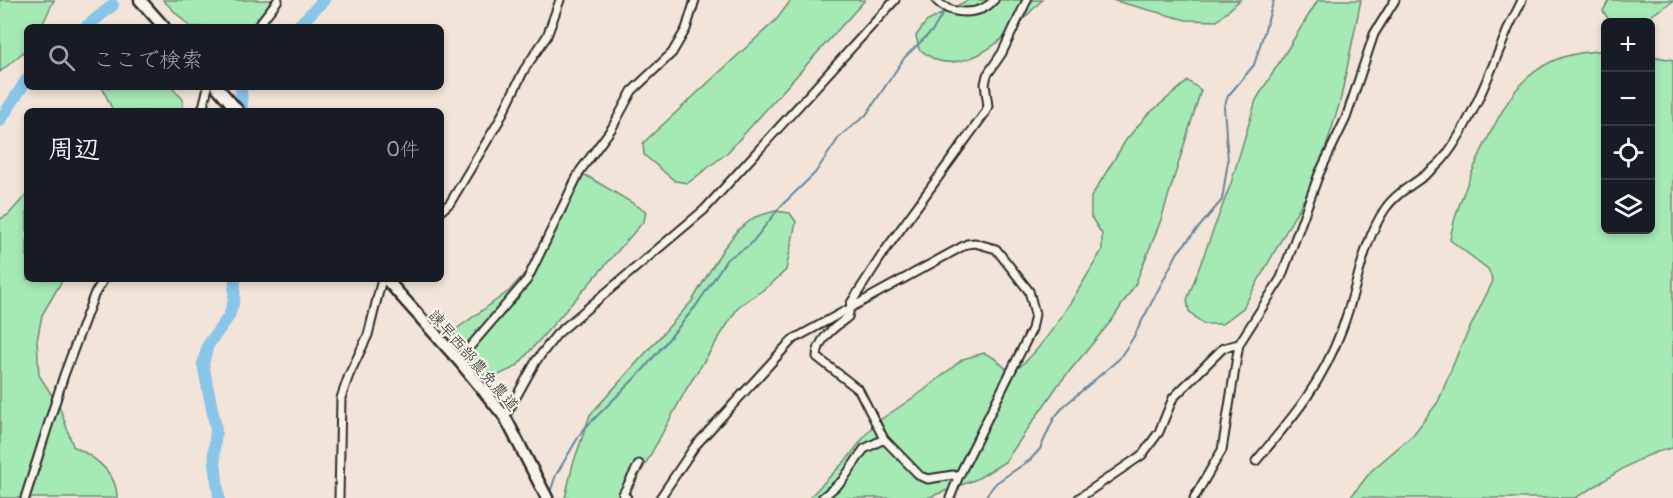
<!DOCTYPE html>
<html lang="ja">
<head>
<meta charset="utf-8">
<style>
	:root { --surface:#171b24; --page:#242831; --text:#f1f3f6; --muted:#9ea1a6; --line:#363941 }
	body { margin:0; font-family:Pangolin,"Klee One",sans-serif; background:var(--page); color:var(--text) }
	.controls { position:absolute; right:18px; top:18px; display:grid; overflow:hidden; border-radius:9px; box-shadow:0 3px 9px #0003 }
	.controls button { width:54px; height:54px; display:grid; place-items:center; padding:0; border:0; border-bottom:2px solid var(--line); background:var(--surface); color:var(--text); font:30px sans-serif }
	.list { margin:0; padding:0; list-style:none }
	h2 { display:flex; justify-content:space-between; align-items:center; height:78px; margin:0; padding:0 24px; font-size:26px }
	h2 small { font-size:20px; font-weight:400; color:var(--muted) }
	.icon { flex:none; width:33px; height:33px; fill:none; stroke:currentColor; stroke-width:2; stroke-linecap:round; stroke-linejoin:round }
	.map { position:relative; flex:none; width:1673px; height:498px; overflow:hidden }
	.search { position:absolute; background:var(--surface); box-shadow:0 3px 9px #0003; left:24px; top:24px; width:420px; height:66px; display:flex; align-items:center; gap:15px; box-sizing:border-box; padding:0 21px; border-radius:9px; color:var(--muted); font-size:22px }
	.panel { position:absolute; background:var(--surface); box-shadow:0 3px 9px #0003; left:24px; top:108px; width:420px; height:174px; border-radius:9px }
	.map>svg:first-child { display:block }
	.green { fill:#a5e9b5; stroke:#688a70; stroke-width:1.5 }
	.lines { fill:none; stroke-linecap:round; stroke-linejoin:round }
	.stream { stroke:#63879c; stroke-width:2 }
	.river { stroke:#88c5e8; stroke-width:12 }
	.street-casing { stroke:#2b2b2b; stroke-width:11 }
	.secondary-casing { stroke:#2b2b2b; stroke-width:15 }
	.street { stroke:#f7f3e8; stroke-width:7 }
	.secondary { stroke:#f7f3e8; stroke-width:10 }
	.labels { text-anchor:middle; stroke-width:4.5; stroke-linejoin:round; paint-order:stroke }
	.street-label { font-size:16px; fill:#2b2b2b; stroke:#f7f3e8 }
</style>
</head>
<body>
<div class="map">
<svg width="1673" height="498" viewBox="0 0 1673 498">
	<rect width="100%" height="100%" fill="#f3e4d9"/>
	<filter id="ink" filterUnits="userSpaceOnUse"><feTurbulence type="fractalNoise" baseFrequency=".0167" numOctaves="2"/><feDisplacementMap in="SourceGraphic" scale="12" xChannelSelector="R" yChannelSelector="G"/><feConvolveMatrix kernelMatrix="1 2 1 2 8 2 1 2 1" color-interpolation-filters="sRGB"/></filter>
	<g filter="url(#ink)">
		<!-- green -->
		<path class="green" d="M0 0H54L41 27H27V49L0 72Z
			M163 0H276L259 27H190Z
			M791 0H865L727 153 688 183 675 181 644 155 643 143 777 19Z
			M968 0H1042C1017 25 980 70 939 61 933 60 925 53 919 49L916 36 926 22Z
			M1112 0H1240L1217 21 1186 20Z
			M1318 0H1361L1340 102 1317 176 1243 308 1222 324H1203L1189 311 1187 300 1231 183 1256 100Z
			M1609 0H1673V1L1643 21 1610 22 1603 11Z
			M1605 50 1606 230H1650L1651 56 1673 60V448C1637 454 1607 481 1575 498H1350L1372 470 1413 435 1438 402 1460 348 1493 281 1488 269 1450 240C1454 205 1500 102 1526 79 1551 56 1573 53 1605 50Z
			M1188 81 1201 90 1161 220 1135 285 1112 320 1058 385 1005 462 977 479 927 498H809L848 458 874 424 923 391 963 359 984 353 994 358 1011 373C1043 354 1082 284 1102 250V234L1091 217V197L1126 140 1146 116Z
			M102 87H171L183 99V111H113Z
			M577 172 587 176 646 211 644 221 516 367 492 378 475 371 452 340 455 330 509 291 533 264 570 180Z
			M27 194V279H63L42 315 37 341 39 375 60 408 73 446C93 456 118 472 117 498H0V219L8 215Z
			M775 211 790 213 796 222 786 270 769 286 739 306 687 388 627 498H565L573 464 590 415 692 301 723 249 738 230 755 217Z"/>
		<g class="lines">
			<!-- stream -->
			<path class="stream" d="M549 495 556 475 582 431 643 370 696 306 727 259 750 245 781 206 815 173 840 136 866 115 905 57 933 30 945 10
				M984 498 996 483 1030 460 1040 449 1054 418 1064 406 1119 359 1133 338 1178 252 1222 200 1228 161 1224 107 1228 96 1254 65 1274 0"/>
			<!-- river -->
			<path class="river" d="M86 27 113 5
				M297 27 324 0
				M241 87 242 111
				M0 121 27 79
				M219 498 214 453 216 429 203 364 208 345 229 316 234 300 235 279"/>
			<!-- street casing -->
			<g class="street-casing">
				<path id="street" d="M936 0C950 16 980 16 994 0
					M257 27 278 0
					M202 111 208 87
					M441 211 450 203 499 121 524 70 547 36 560 0
					M461 363 468 349 527 280 580 171 612 128 632 91 672 53 686 29 695 0
					M505 417 536 361 557 334 704 210 895 0
					M1256 461C1294 416 1321 385 1342 329 1357 290 1362 243 1385 209 1400 187 1427 179 1443 159 1470 126 1492 68 1508 29 1512 19 1518 10 1522 0
					M25 498 64 375 94 295 104 279
					M339 498 341 398 349 375 368 335 382 279
					M627 498 623 494 639 464
					M660 498 695 446 792 340 967 244 975 243 996 249 1029 291 1035 314 1032 329 958 478
					M822 498 842 481 864 449 884 439
					M950 498 958 478 953 475 928 479 920 476 884 439 859 390 817 357C817 339 835 327 848 317L851 303 884 252 985 113 988 106 985 84 987 75 1002 53 1027 0
					M1079 498 1142 455 1159 432 1173 398 1223 348 1239 344
					M1194 498 1222 450 1239 344 1281 278 1319 174 1346 118 1374 34 1395 0"/>
			</g>
			<!-- secondary casing -->
			<g class="secondary-casing">
				<path id="secondary" d="M140 0 164 27
					M217 87 238 111
					M386 279 461 363 505 417 547 498"/>
			</g>
			<!-- street -->
			<use href="#street" class="street"/>
			<!-- secondary -->
			<use href="#secondary" class="secondary"/>
		</g>
	</g>
	<g class="labels">
		<!-- street labels -->
		<g class="street-label">
			<text transform="translate(474 360) rotate(49)" y="6">諫早西部農免農道</text>
		</g>
	</g>
</svg>
<div class="controls">
<button>+</button>
<button>−</button>
<button><svg class="icon" aria-label="locate" viewBox="0 0 24 24"><circle cx="12" cy="12" r="6"/><path d="M12 2v4M12 18v4M2 12h4M18 12h4"/></svg></button>
<button><svg class="icon" aria-label="layers" viewBox="0 0 24 24"><path d="M12 4l9 5-9 5-9-5zM3 14l9 5 9-5"/></svg></button>
</div>
<div class="search"><svg class="icon" aria-label="search" viewBox="0 0 24 24"><circle cx="10" cy="10" r="6"/><path d="M15 15l6 6"/></svg>ここで検索</div>
<section class="panel">
<h2>周辺<small>0件</small></h2>
<ul class="list">
</ul>
</section>
</div>
</body>
</html>
